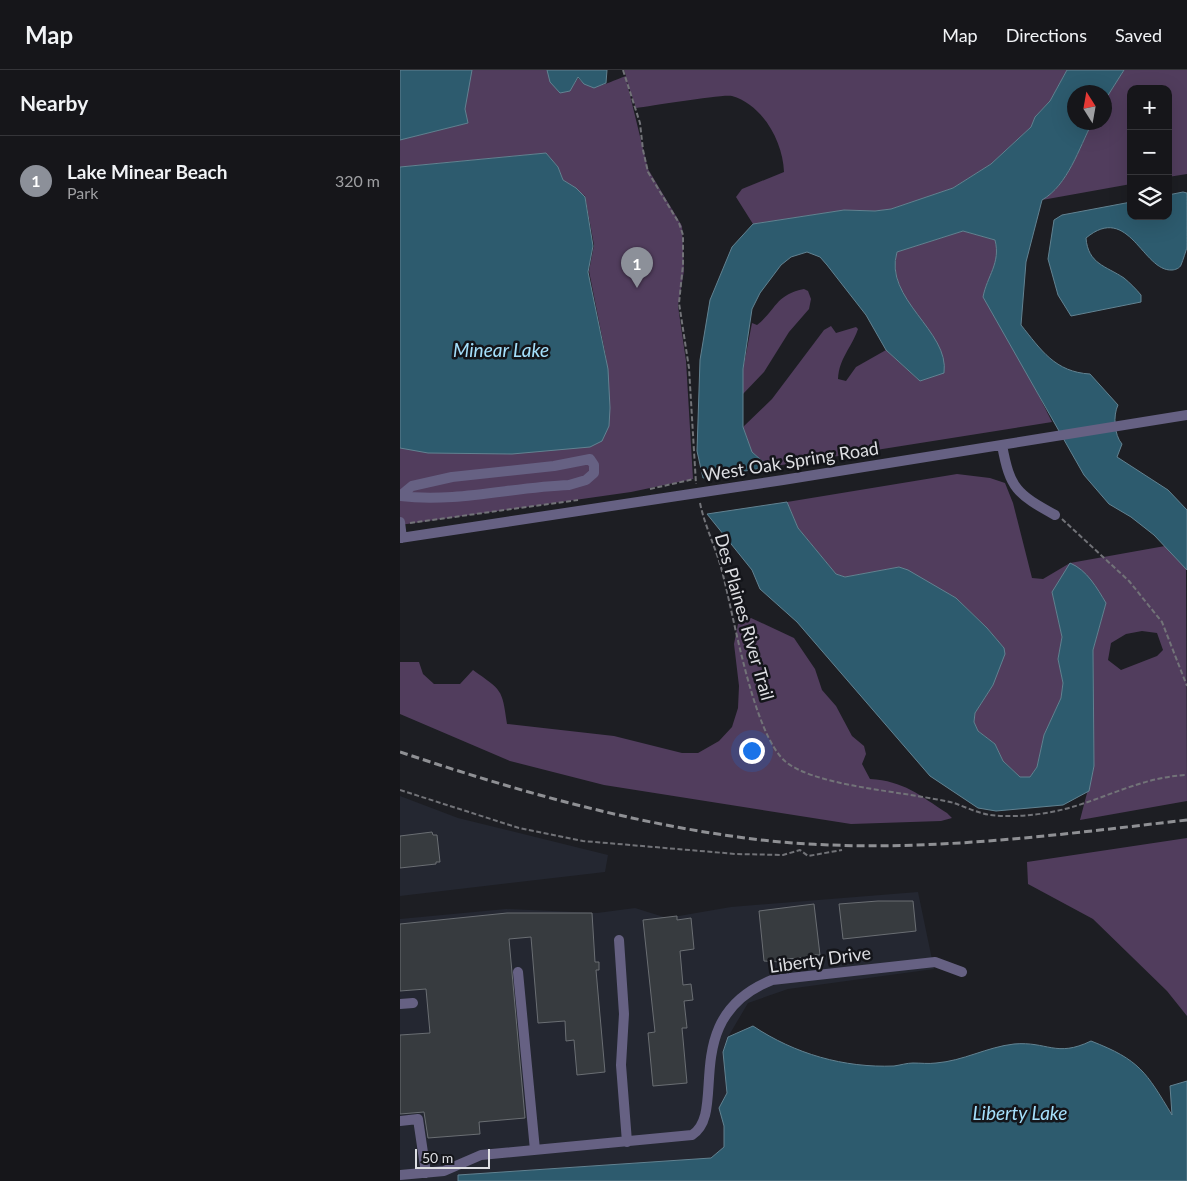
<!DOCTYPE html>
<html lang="en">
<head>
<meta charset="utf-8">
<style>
	:root { --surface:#16161a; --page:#232327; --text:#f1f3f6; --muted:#9e9fa2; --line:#353539; --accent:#8c9099 }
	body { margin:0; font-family:Lato,sans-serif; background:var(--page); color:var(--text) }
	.controls { position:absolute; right:15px; top:15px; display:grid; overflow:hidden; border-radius:10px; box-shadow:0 5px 20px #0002 }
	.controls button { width:45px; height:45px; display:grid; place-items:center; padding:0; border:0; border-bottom:1px solid var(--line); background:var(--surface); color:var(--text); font:25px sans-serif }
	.compass { position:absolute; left:667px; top:15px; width:45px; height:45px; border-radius:50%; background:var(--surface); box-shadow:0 5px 20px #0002; rotate:349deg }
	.scale { position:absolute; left:15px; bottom:12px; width:75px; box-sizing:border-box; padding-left:5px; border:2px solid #dddee2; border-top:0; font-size:14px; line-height:18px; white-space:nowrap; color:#dddee2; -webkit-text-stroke:4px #14151a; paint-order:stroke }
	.you { position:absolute; left:351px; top:680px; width:18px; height:18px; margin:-12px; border:4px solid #fff; border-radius:50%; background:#1a73e8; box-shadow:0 0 0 8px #1a73e833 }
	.badge { display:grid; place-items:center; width:32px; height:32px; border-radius:50%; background:var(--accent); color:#fff; font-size:16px; font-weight:700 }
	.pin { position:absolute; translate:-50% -41px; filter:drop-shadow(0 1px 2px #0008) }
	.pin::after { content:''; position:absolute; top:26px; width:18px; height:15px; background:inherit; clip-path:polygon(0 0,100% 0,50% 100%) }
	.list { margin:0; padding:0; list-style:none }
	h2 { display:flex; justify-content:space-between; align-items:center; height:65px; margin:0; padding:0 20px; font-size:21px }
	h2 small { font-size:16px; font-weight:400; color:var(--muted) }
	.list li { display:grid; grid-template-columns:32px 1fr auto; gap:15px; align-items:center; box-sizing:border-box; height:90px; padding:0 20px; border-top:1px solid var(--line) }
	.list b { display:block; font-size:19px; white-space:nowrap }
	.list p { margin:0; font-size:16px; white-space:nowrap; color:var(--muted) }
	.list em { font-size:16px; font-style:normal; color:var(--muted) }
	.icon { flex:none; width:28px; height:28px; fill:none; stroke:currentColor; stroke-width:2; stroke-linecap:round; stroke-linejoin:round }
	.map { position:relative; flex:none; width:787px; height:1111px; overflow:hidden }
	header { display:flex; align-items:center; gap:30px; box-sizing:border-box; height:70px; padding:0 25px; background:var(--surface); border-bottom:1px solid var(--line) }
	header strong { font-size:24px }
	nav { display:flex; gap:28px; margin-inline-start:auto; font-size:18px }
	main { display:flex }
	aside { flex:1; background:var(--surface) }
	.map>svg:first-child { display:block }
	.built { fill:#242731 }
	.green { fill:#513d5d; fill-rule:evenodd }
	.water { fill:#2d5b6e; stroke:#628291 }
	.building { fill:#373b3f; stroke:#6a6e73 }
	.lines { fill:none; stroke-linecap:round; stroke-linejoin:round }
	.path { stroke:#727378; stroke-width:2; stroke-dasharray:5 2.5; stroke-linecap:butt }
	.minor { stroke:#666183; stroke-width:10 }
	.rail { stroke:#8f9094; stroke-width:3; stroke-dasharray:8 4; stroke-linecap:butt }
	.labels { text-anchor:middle; stroke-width:5; stroke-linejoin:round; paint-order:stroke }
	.street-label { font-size:18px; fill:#dddee2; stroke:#14151a }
	.water-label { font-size:19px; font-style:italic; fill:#a5e0fc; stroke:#14151a }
</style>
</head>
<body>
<header>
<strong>Map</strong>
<nav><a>Map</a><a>Directions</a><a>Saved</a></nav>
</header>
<main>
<aside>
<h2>Nearby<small></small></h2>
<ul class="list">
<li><span class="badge">1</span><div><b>Lake Minear Beach</b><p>Park</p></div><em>320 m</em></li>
</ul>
</aside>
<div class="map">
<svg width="787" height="1111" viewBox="0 0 787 1111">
	<rect width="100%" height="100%" fill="#1d1e23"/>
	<!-- built -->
	<path class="built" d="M0 726 58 748 208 785 205 802 0 826Z
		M518 822 534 899 388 919 348 933 328 967 323 982 327 1023 319 1038 324 1056V1077L311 1088 58 1105V1111H0V849L106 839 197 843 235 838 267 848 331 837Z"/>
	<!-- green -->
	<path class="green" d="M71 0H148L170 20 178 8C192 24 208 12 226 6L224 0H667L650 31 635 47 631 57 591 94 553 118 491 139 475 141 444 140 353 154 336 127 342 119 384 102C383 72 363 35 332 26 322 24 252 36 236 38L226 9 248 99 282 156 284 201 278 236 286 291 293 409 231 422 0 455V377L207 356 210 336 206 287 189 201 194 175 185 126 163 110 158 97 146 83 0 97V70L68 53 64 38Z
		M724 0H787V104L768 107V19H731V114L642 130C668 115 679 78 692 53L704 52 705 30Z
		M563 161 595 170C600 188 593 201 585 218L652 352 369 397 352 382 343 357 372 329 424 260 431 256 436 263 456 257 458 259C451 279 439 288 438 309L446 311 456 297 486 280 520 311 539 277C522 252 487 215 497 182Z
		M404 219 408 221 411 229 409 239 389 262 364 302 342 325 343 299 352 253 357 255C377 239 375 225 404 219Z
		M557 404 590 408 605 413 613 433 632 508 643 509 670 493 765 476 786 498 787 731 680 750 694 696 693 580 706 533 652 522 662 567 658 589 663 613 661 628 644 665 637 697 630 707H620L603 691 595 674 578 661 574 652 575 643 593 615 604 578 587 558 556 528 499 497 445 507 436 504 398 458 387 432ZM742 561 757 563 763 580 757 586 721 600 708 590 711 573 726 564Z
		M351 548 394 568 415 599 422 620 436 636 452 666 464 676 466 684 462 694 470 709C504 711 519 725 547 743L552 748 541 751 451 754 204 715 110 691 0 644V592H19L23 604 34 614H60L73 600C102 621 102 618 107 654L214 666 282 683H298L319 671 332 657 338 638 339 616 334 574 338 554Z
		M787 768V946L767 921 693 849 628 814 627 792Z"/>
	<!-- water -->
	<path class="water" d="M0 0H72L65 39 68 53 0 70Z
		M147 0H207L206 13 194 18 184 14 178 7 170 21 160 23 150 12Z
		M667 0H724L705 30 704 22H674V52L692 53C679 78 668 115 642 130L626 192 621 255C641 280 655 302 690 304L718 335C713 345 714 365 722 374L717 387 768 420 787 440V500L754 465 731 447 709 434 684 405 583 227C587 206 601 193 595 170L563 161 497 182C483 229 550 261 544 303L520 311 486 280 466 245 427 195 420 187 407 182 391 187 381 195 360 223 352 239 343 299V357L352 382 369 397 303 408 297 381 300 290 310 230 332 177 353 154 444 140 475 141 491 139 553 118 591 94 631 57 635 47 650 31Z
		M146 83 158 97 163 110 176 118 185 127 193 176 188 202 208 299 210 338 209 356 202 371 190 377 112 384 28 383 0 378V97Z
		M783 122 787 123C787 135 787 168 787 177 786 181 783 190 781 195 780 198 775 200 772 200 743 202 729 132 686 168 688 194 706 196 724 208 730 213 736 219 741 225V232L671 246 658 225 648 189 654 150 662 145 731 132V146H768V125Z
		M387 432 398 458 436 504 445 507 499 497 508 500 556 528 587 558 604 578 605 584 593 615 575 643 574 652 578 661 595 674 603 691 620 707H630L637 697 644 665 661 628 663 613 658 589 662 567 652 522 670 493C687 500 697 518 706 533L693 580 694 696 689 721 663 735 596 741 578 738 530 706 397 552 360 519 352 500 307 444Z
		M353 956C395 984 444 998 494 996 501 995 507 993 513 993 521 993 528 994 536 993 563 991 587 977 614 974 647 971 656 988 691 971 740 990 746 1002 772 1045L770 1016 787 1011V1111H58V1105L311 1088 324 1077V1056L319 1038 327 1023 323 982 328 967Z"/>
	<!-- building -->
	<path class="building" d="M32 762 33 765H37L40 792H36V794L0 798V766Z
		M478 831H513L516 861 443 869 439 834Z
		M414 834 420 885H415V887L385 889 380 890 381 892 364 891 359 841Z
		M107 843H192L195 892H199V900H196L205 1002 177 1005 174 970 166 971 165 951 138 953 131 867 109 869 125 1048 79 1052 80 1064 28 1068 24 1042 0 1044V965L30 963 26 919 0 921V854Z
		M277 846V850L291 848 294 879 280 881 283 915 291 914 293 930 284 931 287 958H282L287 1013 253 1016 248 963 255 962 243 850Z"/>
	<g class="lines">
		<!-- path -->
		<path class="path" d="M223 0 240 53 243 80 248 102 279 153 283 165V195L279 233 289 298 296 414
			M250 419 294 409
			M300 433C305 457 316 478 322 501 334 546 353 665 386 692 412 713 483 720 517 726 529 728 542 730 554 733 565 737 578 743 590 745 608 747 628 746 646 743 696 735 736 707 787 705
			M662 449 729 511 762 552 787 616
			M10 453 178 430
			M0 720 119 758 183 771 336 784 383 785 400 780 408 786 442 780"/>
		<!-- minor -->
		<path class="minor" d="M602 375C610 419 617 424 655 445
			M0 426 12 416 52 407 154 396 190 389 194 395V403L186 410 169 415C113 417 56 433 0 426
			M0 452 2 468
			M0 468 383 410 787 345
			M219 870 224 944 221 995 227 1072
			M118 902 135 1080
			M0 934 13 933
			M0 1051 18 1049 26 1103
			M0 1105 44 1101 81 1085 292 1065C329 1042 277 948 372 910L535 892 562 902"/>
		<!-- rail -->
		<path class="rail" d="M0 682C111 719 222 751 338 767 487 788 639 767 787 750"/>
	</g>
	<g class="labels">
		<!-- street labels -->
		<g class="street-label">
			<text transform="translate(391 392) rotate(-9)" y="6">West Oak Spring Road</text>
			<text transform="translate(344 547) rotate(74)" y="6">Des Plaines River Trail</text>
			<text transform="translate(420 890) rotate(-8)" y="6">Liberty Drive</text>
		</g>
		<!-- water labels -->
		<g class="water-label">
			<text x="101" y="287">Minear Lake</text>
			<text x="620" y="1050">Liberty Lake</text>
		</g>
	</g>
</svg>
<div class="controls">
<button>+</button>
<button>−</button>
<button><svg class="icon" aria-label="layers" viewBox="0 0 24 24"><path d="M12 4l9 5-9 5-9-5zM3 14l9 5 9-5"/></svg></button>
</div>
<svg class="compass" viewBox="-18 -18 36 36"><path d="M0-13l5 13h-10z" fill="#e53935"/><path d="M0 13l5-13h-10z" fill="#9e9fa2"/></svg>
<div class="scale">50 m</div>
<div class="you"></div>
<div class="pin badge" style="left:237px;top:218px">1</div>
</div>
</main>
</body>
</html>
